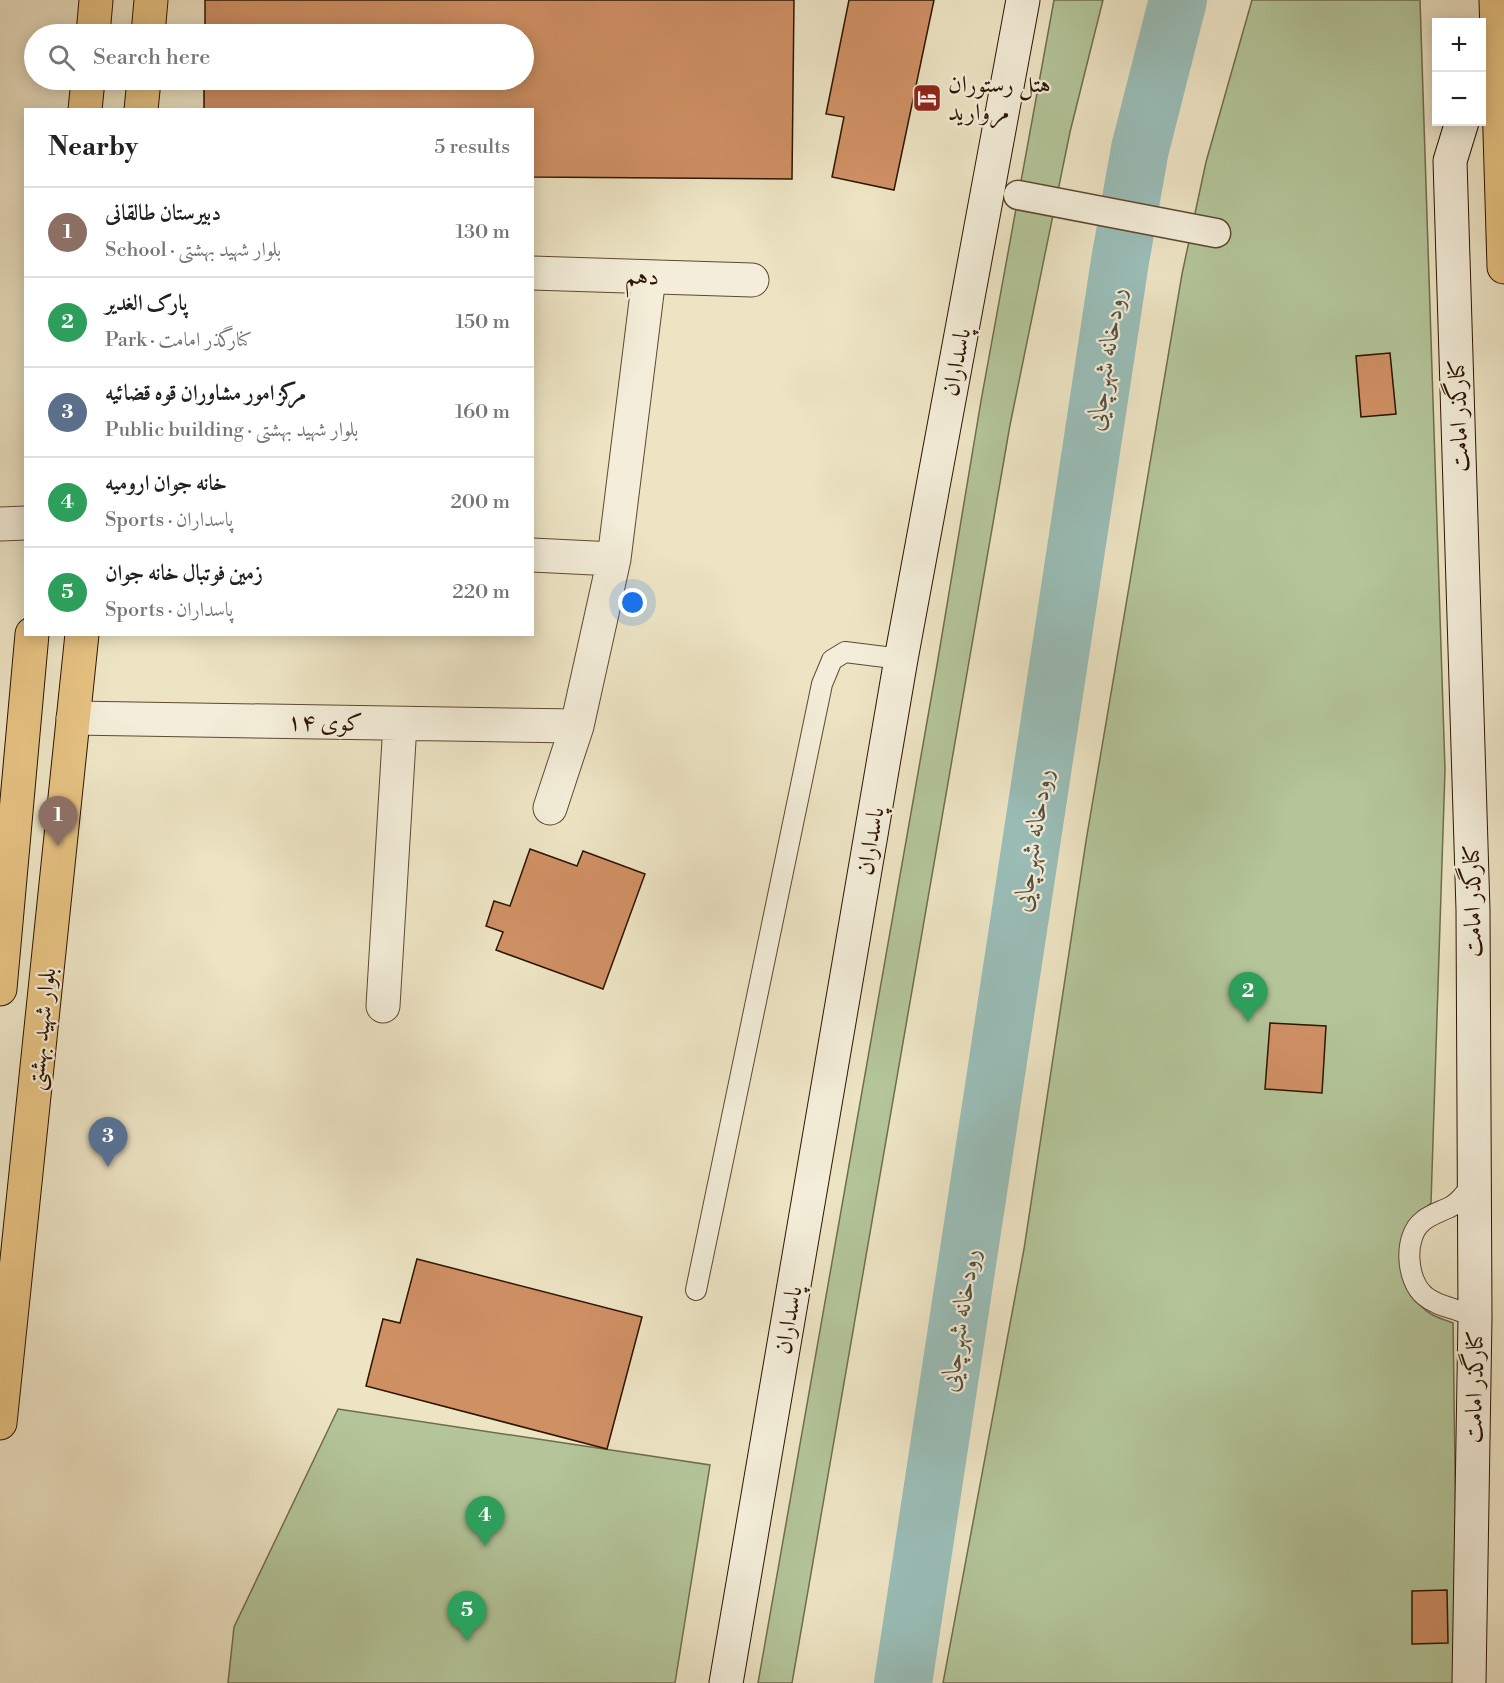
<!DOCTYPE html>
<html lang="en">
<head>
<meta charset="utf-8">
<style>
	:root { --surface:#fff; --page:#f2f2f2; --text:#202124; --muted:#757577; --line:#e0e0e0; --accent:#0b8043 }
	body { margin:0; font-family:"Libre Bodoni",Amiri,serif; background:var(--page); color:var(--text) }
	.controls { position:absolute; right:18px; top:18px; display:grid; overflow:hidden; border-radius:0px; box-shadow:0 3px 15px #0003 }
	.controls button { width:54px; height:54px; display:grid; place-items:center; padding:0; border:0; border-bottom:2px solid var(--line); background:var(--surface); color:var(--text); font:30px sans-serif }
	.you { position:absolute; left:633px; top:603px; width:21px; height:21px; margin:-15px; border:4px solid #fff; border-radius:50%; background:#1a73e8; box-shadow:0 0 0 9px #1a73e833 }
	.badge { display:grid; place-items:center; width:39px; height:39px; border-radius:50%; background:var(--accent); color:#fff; font-size:20px; font-weight:700 }
	.pin { position:absolute; translate:-50% -50px; filter:drop-shadow(0 2px 3px #0008) }
	.pin::after { content:''; position:absolute; top:32px; width:21px; height:18px; background:inherit; clip-path:polygon(0 0,100% 0,50% 100%) }
	.list { margin:0; padding:0; list-style:none }
	h2 { display:flex; justify-content:space-between; align-items:center; height:78px; margin:0; padding:0 24px; font-size:26px }
	h2 small { font-size:20px; font-weight:400; color:var(--muted) }
	.list li { display:grid; grid-template-columns:39px 1fr auto; gap:18px; align-items:center; box-sizing:border-box; height:90px; padding:0 24px; border-top:2px solid var(--line) }
	.list b { display:block; font-size:22px; white-space:nowrap }
	.list p { margin:0; font-size:20px; white-space:nowrap; color:var(--muted) }
	.list em { font-size:20px; font-style:normal; color:var(--muted) }
	.icon { flex:none; width:33px; height:33px; fill:none; stroke:currentColor; stroke-width:2; stroke-linecap:round; stroke-linejoin:round }
	.map { position:relative; flex:none; width:1504px; height:1683px; overflow:hidden }
	.search { position:absolute; background:var(--surface); box-shadow:0 3px 15px #0003; left:24px; top:24px; width:510px; height:66px; display:flex; align-items:center; gap:15px; box-sizing:border-box; padding:0 21px; border-radius:33px; color:var(--muted); font-size:22px }
	.panel { position:absolute; background:var(--surface); box-shadow:0 3px 15px #0003; left:24px; top:108px; width:510px; height:528px; border-radius:0px }
	.map>svg:first-child { display:block }
	.green { fill:#b3c599; stroke:#706d4c; stroke-width:1.5 }
	.lines { fill:none; stroke-linecap:round; stroke-linejoin:round }
	.river { stroke:#9abeb8; stroke-width:58 }
	.building { fill:#cf9064; stroke:#2d1500; stroke-width:1.5 }
	.service-casing { stroke:#5d4931; stroke-width:22 }
	.pedestrian-casing { stroke:#5d4931; stroke-width:31 }
	.minor-casing { stroke:#5d4931; stroke-width:35 }
	.secondary-casing { stroke:#2d1500; stroke-width:35 }
	.primary-casing { stroke:#2d1500; stroke-width:35 }
	.trunk-casing { stroke:#2d1500; stroke-width:35 }
	.service { stroke:#f3edd9; stroke-width:20 }
	.pedestrian { stroke:#f3edd9; stroke-width:28 }
	.minor { stroke:#f3edd9; stroke-width:33 }
	.secondary { stroke:#f3edd9; stroke-width:33 }
	.primary { stroke:#e6c282; stroke-width:33 }
	.trunk { stroke:#e6c282; stroke-width:33 }
	.labels { text-anchor:middle; stroke-width:4.5; stroke-linejoin:round; paint-order:stroke }
	.poi-label { font-size:24px; fill:#2d1500; stroke:#f3edd9; text-anchor:start }
	.street-label { font-size:24px; fill:#2d1500; stroke:#f3edd9 }
	.water-label { font-size:26px; font-style:italic; fill:#535040; stroke:#f3edd9 }
</style>
</head>
<body>
<div class="map">
<svg width="1504" height="1683" viewBox="0 0 1504 1683">
	<rect width="100%" height="100%" fill="#ede4c4"/>
	<filter id="stains"><feTurbulence type="fractalNoise" baseFrequency=".00333" numOctaves="4"/><feColorMatrix values="0 0 0 0 .2 0 0 0 0 .09 0 0 0 0 .02 0 0 0 .5 -.17"/></filter>
	<radialGradient id="worn" r=".72"><stop offset=".6" stop-color="#630" stop-opacity="0"/><stop offset="1" stop-color="#630" stop-opacity=".3"/></radialGradient>
	<!-- green -->
	<path class="green" d="M1054 0H1103L1070 132 1010 425 792 1683H758L937 665 981 401Z
		M1252 0H1420L1445 770 1431 1203 1409 1222C1403 1257 1396 1291 1431 1314 1437 1318 1446 1320 1453 1323L1458 1683H943L1024 1249 1086 841 1182 274 1206 162Z
		M338 1409 710 1465 675 1683H228L234 1627Z"/>
	<g class="lines">
		<!-- river -->
		<path class="river" d="M903 1683 1120 261 1140 149 1178 0"/>
	</g>
	<!-- building -->
	<path class="building" d="M205 0H794L792 179 532 177V110H204V80H524V34H205Z
		M849 0H934L894 190 832 177 844 117 826 114Z
		M1390 353 1396 414 1361 417 1356 356Z
		M530 849 577 866 583 851 645 874 603 989 496 950 503 932 486 926 494 901 510 906Z
		M1270 1023 1326 1026 1322 1093 1265 1089Z
		M417 1259 642 1317 607 1449 366 1386 383 1319 400 1323Z
		M1447 1590 1448 1643 1412 1644V1591Z"/>
	<g class="lines">
		<!-- service casing -->
		<g class="service-casing">
			<path id="service" d="M1474 1182C1467 1191 1462 1200 1452 1206 1443 1211 1431 1214 1423 1221 1403 1236 1406 1281 1425 1296 1439 1308 1460 1308 1475 1318
				M696 1290 822 684 832 660 845 652 901 659"/>
		</g>
		<!-- pedestrian casing -->
		<g class="pedestrian-casing">
			<path id="pedestrian" d="M1018 195 1216 233"/>
		</g>
		<!-- minor casing -->
		<g class="minor-casing">
			<path id="minor" d="M532 273 752 280
				M0 524 26 523
				M532 555 614 559
				M73 718 577 726
				M550 808 577 726 614 559 649 277
				M383 1006 400 724"/>
		</g>
		<!-- secondary casing -->
		<g class="secondary-casing">
			<path id="secondary" d="M1462 122 1450 161 1473 910 1475 1318 1469 1683
				M726 1683 901 659 1023 0"/>
		</g>
		<!-- primary casing -->
		<g class="primary-casing">
			<path id="primary" d="M93 34 96 0
				M148 34 151 0
				M85 110 88 80
				M141 110 144 80
				M0 989 32 634
				M0 1423 82 634"/>
		</g>
		<!-- trunk casing -->
		<g class="trunk-casing">
			<path id="trunk" d="M1496 0 1504 267"/>
		</g>
		<!-- service -->
		<use href="#service" class="service"/>
		<!-- pedestrian -->
		<use href="#pedestrian" class="pedestrian"/>
		<!-- minor -->
		<use href="#minor" class="minor"/>
		<!-- secondary -->
		<use href="#secondary" class="secondary"/>
		<!-- primary -->
		<use href="#primary" class="primary"/>
		<!-- trunk -->
		<use href="#trunk" class="trunk"/>
	</g>
	<!-- icons -->
	<defs>
		<g id="hotel-square" transform="scale(1.5)"><rect x="-9" y="-9" width="18" height="18" rx="4" fill="#8f2418" stroke="#f3edd9"/><path d="M-6-4.5h1.5V1H6V5H4.5V3h-9V5H-6ZM-4 0a1.8 1.8 0 1 1 3.6 0ZM.5 0V-2.5h3Q6-2.5 6 0Z" fill="#fff"/></g>
	</defs>
	<g fill-rule="evenodd">
		<use href="#hotel-square" x="927" y="98"/>
	</g>
	<g class="labels">
		<!-- poi labels -->
		<g class="poi-label">
			<text x="948" y="92">هتل رستوران<tspan x="948" dy="28">مروارید</tspan></text>
		</g>
		<!-- street labels -->
		<g class="street-label">
			<text transform="translate(642 276) rotate(2)" y="8">دهم</text>
			<text transform="translate(956 362) rotate(-79)" y="8">پاسداران</text>
			<text transform="translate(1458 416) rotate(-92)" y="8">کنارگذر امامت</text>
			<text transform="translate(325 722) rotate(1)" y="8">کوی ۱۴</text>
			<text transform="translate(870 841) rotate(-80)" y="8">پاسداران</text>
			<text transform="translate(1472 901) rotate(-91)" y="8">کنارگذر امامت</text>
			<text transform="translate(41 1029) rotate(-84)" y="8">بلوار شهید بهشتی</text>
			<text transform="translate(788 1320) rotate(-80)" y="8">پاسداران</text>
			<text transform="translate(1474 1387) rotate(-89)" y="8">کنارگذر امامت</text>
		</g>
		<!-- water labels -->
		<g class="water-label">
			<text transform="translate(1105 359) rotate(-81)" y="9">رودخانه شهرچایی</text>
			<text transform="translate(1032 840) rotate(-81)" y="9">رودخانه شهرچایی</text>
			<text transform="translate(959 1320) rotate(-81)" y="9">رودخانه شهرچایی</text>
		</g>
	</g>
	<rect width="100%" height="100%" filter="url(#stains)"/>
	<rect width="100%" height="100%" fill="url(#worn)"/>
</svg>
<div class="controls">
<button>+</button>
<button>−</button>
</div>
<div class="you"></div>
<div class="pin badge" style="left:58px;top:846px;background:#8d6e63">1</div>
<div class="pin badge" style="left:1248px;top:1022px;background:#2e9e5b">2</div>
<div class="pin badge" style="left:108px;top:1167px;background:#5c6f8a">3</div>
<div class="pin badge" style="left:485px;top:1546px;background:#2e9e5b">4</div>
<div class="pin badge" style="left:467px;top:1641px;background:#2e9e5b">5</div>
<div class="search"><svg class="icon" aria-label="search" viewBox="0 0 24 24"><circle cx="10" cy="10" r="6"/><path d="M15 15l6 6"/></svg>Search here</div>
<section class="panel">
<h2>Nearby<small>5 results</small></h2>
<ul class="list">
<li><span class="badge" style="background:#8d6e63">1</span><div><b>دبیرستان طالقانی</b><p>School · بلوار شهید بهشتی</p></div><em>130 m</em></li>
<li><span class="badge" style="background:#2e9e5b">2</span><div><b>پارک الغدیر</b><p>Park · کنارگذر امامت</p></div><em>150 m</em></li>
<li><span class="badge" style="background:#5c6f8a">3</span><div><b>مرکز امور مشاوران قوه قضائیه</b><p>Public building · بلوار شهید بهشتی</p></div><em>160 m</em></li>
<li><span class="badge" style="background:#2e9e5b">4</span><div><b>خانه جوان ارومیه</b><p>Sports · پاسداران</p></div><em>200 m</em></li>
<li><span class="badge" style="background:#2e9e5b">5</span><div><b>زمین فوتبال خانه جوان</b><p>Sports · پاسداران</p></div><em>220 m</em></li>
</ul>
</section>
</div>
</body>
</html>
